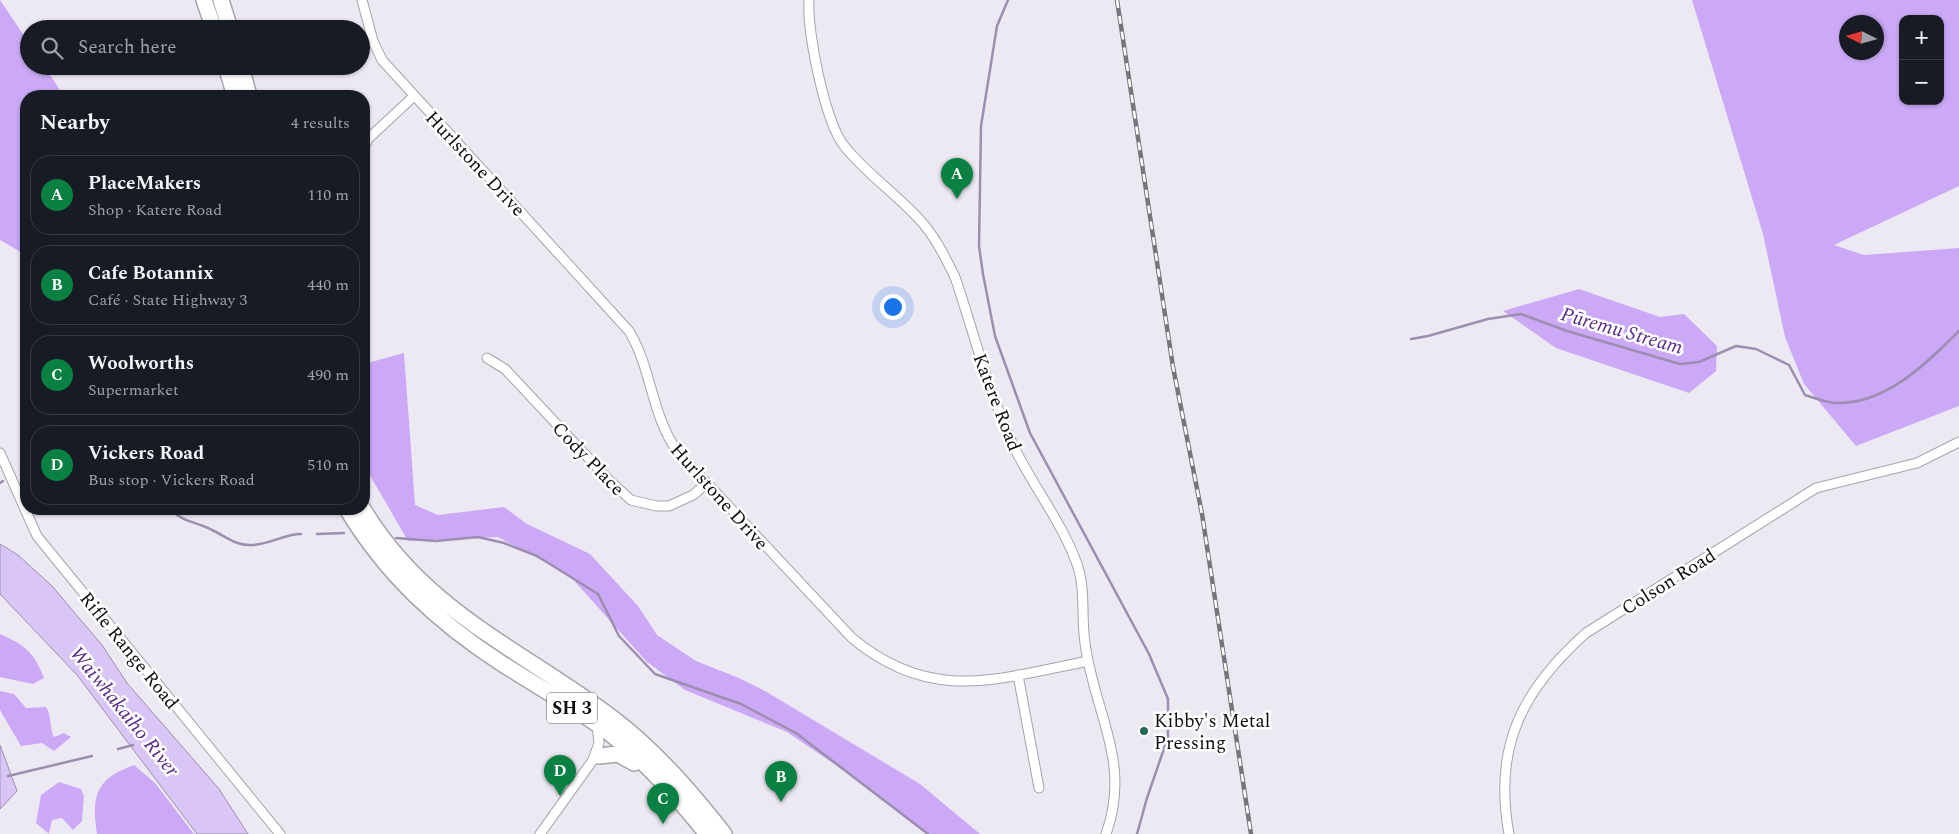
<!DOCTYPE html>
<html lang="en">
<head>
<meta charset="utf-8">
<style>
	:root { --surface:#171b24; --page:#242831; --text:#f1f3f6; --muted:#9ea1a6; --line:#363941; --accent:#0b8043 }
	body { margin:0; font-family:Spectral,serif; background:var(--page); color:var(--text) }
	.controls { position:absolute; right:15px; top:15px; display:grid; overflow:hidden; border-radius:10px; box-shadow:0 1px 4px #0004 }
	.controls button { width:45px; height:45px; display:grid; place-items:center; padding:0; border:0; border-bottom:1px solid var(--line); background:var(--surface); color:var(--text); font:25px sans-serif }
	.compass { position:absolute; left:1839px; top:15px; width:45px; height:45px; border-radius:50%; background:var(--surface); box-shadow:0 1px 4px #0004; rotate:275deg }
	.you { position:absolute; left:892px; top:306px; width:18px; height:18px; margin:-12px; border:4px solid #fff; border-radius:50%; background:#1a73e8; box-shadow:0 0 0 8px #1a73e833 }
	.badge { display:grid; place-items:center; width:32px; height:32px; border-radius:50%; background:var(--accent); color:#fff; font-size:16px; font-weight:700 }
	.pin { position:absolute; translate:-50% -41px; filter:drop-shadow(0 1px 2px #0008) }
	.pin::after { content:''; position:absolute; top:26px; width:18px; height:15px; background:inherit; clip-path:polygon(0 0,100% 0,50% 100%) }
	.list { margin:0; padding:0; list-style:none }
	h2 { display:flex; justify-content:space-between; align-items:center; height:65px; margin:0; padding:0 20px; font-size:21px }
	h2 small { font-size:16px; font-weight:400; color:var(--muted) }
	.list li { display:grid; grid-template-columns:32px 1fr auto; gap:15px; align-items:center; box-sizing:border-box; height:80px; margin:0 10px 10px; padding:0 10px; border:1px solid var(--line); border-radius:20px }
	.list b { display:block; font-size:19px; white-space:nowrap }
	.list p { margin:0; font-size:16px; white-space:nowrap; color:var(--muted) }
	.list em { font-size:16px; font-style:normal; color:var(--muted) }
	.icon { flex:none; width:28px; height:28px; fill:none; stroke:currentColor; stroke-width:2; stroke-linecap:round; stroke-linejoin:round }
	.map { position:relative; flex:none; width:1959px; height:834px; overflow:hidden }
	.search { position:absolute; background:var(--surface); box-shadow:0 1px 4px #0004; left:20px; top:20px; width:350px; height:55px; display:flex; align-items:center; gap:12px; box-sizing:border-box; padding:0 18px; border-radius:28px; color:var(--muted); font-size:19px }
	.panel { position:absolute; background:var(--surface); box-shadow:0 1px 4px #0004; left:20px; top:90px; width:350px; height:425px; border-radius:20px }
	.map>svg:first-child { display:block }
	.green { fill:#cba9f6; fill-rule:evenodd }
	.water { fill:#dac6f6; stroke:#9c8eb1 }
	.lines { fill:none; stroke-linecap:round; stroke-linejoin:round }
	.stream { stroke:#9c8eb1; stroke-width:2.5 }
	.minor-casing { stroke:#a7a3ad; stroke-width:11 }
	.trunk-casing { stroke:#a7a3ad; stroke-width:18 }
	.minor { stroke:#fff; stroke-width:9 }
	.trunk { stroke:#fff; stroke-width:15 }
	.rail-casing { stroke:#77747b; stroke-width:4.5 }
	.rail { stroke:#fff; stroke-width:2.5; stroke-dasharray:8; stroke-linecap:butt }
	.poi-dot { fill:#246758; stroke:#fff; stroke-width:2 }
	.labels { text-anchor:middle; stroke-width:5; stroke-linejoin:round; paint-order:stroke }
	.shield { fill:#fff; stroke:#565457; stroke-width:1 }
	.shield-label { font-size:18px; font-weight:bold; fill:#0d0b0f }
	.street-label { font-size:19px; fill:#0d0b0f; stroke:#fff }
	.poi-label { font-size:19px; fill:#0d0b0f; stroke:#fff; text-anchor:start }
	.water-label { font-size:20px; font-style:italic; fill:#562881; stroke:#fff }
</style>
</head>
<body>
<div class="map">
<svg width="1959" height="834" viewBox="0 0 1959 834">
	<rect width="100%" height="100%" fill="#ede9f3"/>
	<!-- green -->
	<path class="green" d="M0 0 29 43V66H44L64 96H26V255L0 240Z
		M1692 0H1959V186L1834 245 1864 255 1959 248V406L1856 446 1804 384 1785 337 1763 234ZM1903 19H1940V101H1903ZM1846 22H1876V52H1846Z
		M1579 289 1660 317 1684 314 1717 346 1716 371 1689 393 1556 348 1503 311Z
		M404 353 415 505 438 515 504 507 527 524 590 554 638 606 657 635 696 661 739 678 765 691 920 784 980 834H926L865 785 787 732 685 690 647 662 569 575 498 537 408 541 364 465V364Z
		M0 634C25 645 34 652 44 678L33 684 0 677Z
		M0 691 14 694 26 708 46 707C52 716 49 727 54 737L64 733 71 737 54 751 42 743 21 746 0 710Z
		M134 765 155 783 194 834H97C91 795 96 779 134 765Z
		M59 782 81 789 84 796 82 821 73 830 62 818 52 820 49 834 36 823 41 795Z"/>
	<!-- water -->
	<path class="water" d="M0 544 18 555 52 586 73 611 102 645 127 683 219 789 248 834H197L77 675 0 594Z
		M0 745 17 791 0 809Z"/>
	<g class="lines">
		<!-- stream -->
		<path class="stream" d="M1008 0 997 26 981 126 979 246 983 274 995 336 1030 433 1149 654 1168 699V737L1147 798 1137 834
			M1411 339 1428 336 1488 319 1521 314 1567 331 1680 364 1699 362 1736 346 1756 349 1789 365 1805 395C1814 398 1825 402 1835 403 1885 405 1926 364 1959 331
			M21 470 26 465
			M0 483 3 481
			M170 509C182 522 197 522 212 530 225 536 236 546 251 545 269 545 284 534 301 534
			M317 534 344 533
			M396 538 436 541 478 537 504 543 537 556 598 594 619 636 655 674 741 704 796 733 928 834
			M118 749 133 745
			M8 776 92 756"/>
		<!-- minor casing -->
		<g class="minor-casing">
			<path id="minor" d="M362 0 373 41 382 60 629 331C652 369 651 414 677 451L852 638C931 704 997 679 1088 661
				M809 0C807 32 825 123 845 147 867 174 896 194 919 219 935 236 945 257 955 277 974 333 988 391 1013 445 1032 485 1062 522 1077 564 1086 590 1081 617 1085 643 1094 713 1132 761 1106 834
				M364 148 368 139 414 96
				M487 358 505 369 609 480 631 500 656 506H669L693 495 707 483
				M0 453 37 536 280 834
				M1018 675 1039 788
				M540 834 593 760 599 743 597 724
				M1509 834C1493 747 1522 690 1586 633L1816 488 1917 463 1959 442"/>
		</g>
		<!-- trunk casing -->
		<g class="trunk-casing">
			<path id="trunk" d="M204 0 214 29
				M221 0 230 29
				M226 66 235 96
				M241 66 249 96
				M347 509C386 574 438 622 501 663 538 687 578 708 613 736 648 764 678 798 707 834
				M363 509C424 611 520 649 611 717 655 750 690 791 724 834
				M599 756 618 754 634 763"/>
		</g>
		<!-- minor -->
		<use href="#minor" class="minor"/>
		<!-- trunk -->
		<use href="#trunk" class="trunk"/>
		<!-- rail casing -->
		<g class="rail-casing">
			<path id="rail" d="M1117 0 1173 367 1202 514 1251 834"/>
		</g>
		<!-- rail -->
		<use href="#rail" class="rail"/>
	</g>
	<!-- markers -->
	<circle class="poi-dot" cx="1144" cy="731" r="5"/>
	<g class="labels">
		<!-- shield labels -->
		<rect class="shield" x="547" y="692.5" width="50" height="31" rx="4"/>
		<g class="shield-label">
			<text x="572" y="714">SH 3</text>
		</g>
		<!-- street labels -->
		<g class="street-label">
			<text transform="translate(476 163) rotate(47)" y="7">Hurlstone Drive</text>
			<text transform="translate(998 402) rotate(69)" y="7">Katere Road</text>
			<text transform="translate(589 458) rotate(46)" y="7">Cody Place</text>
			<text transform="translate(720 496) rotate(48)" y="7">Hurlstone Drive</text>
			<text transform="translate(1668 581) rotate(-32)" y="7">Colson Road</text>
			<text transform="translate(130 650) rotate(51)" y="7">Rifle Range Road</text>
		</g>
		<!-- poi labels -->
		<g class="poi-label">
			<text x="1154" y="727">Kibby's Metal<tspan x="1154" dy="22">Pressing</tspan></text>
		</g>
		<!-- water labels -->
		<g class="water-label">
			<text transform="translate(1622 330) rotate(16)" y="7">Pūremu Stream</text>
			<text transform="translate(125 711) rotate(51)" y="7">Waiwhakaiho River</text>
		</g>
	</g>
</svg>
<div class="controls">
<button>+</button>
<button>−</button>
</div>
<svg class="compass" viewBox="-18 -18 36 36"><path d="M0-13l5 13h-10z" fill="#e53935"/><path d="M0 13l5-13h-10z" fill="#9ea1a6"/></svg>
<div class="you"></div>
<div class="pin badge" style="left:957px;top:199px">A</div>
<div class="pin badge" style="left:781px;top:802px">B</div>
<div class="pin badge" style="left:663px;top:824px">C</div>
<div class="pin badge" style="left:560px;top:796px">D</div>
<div class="search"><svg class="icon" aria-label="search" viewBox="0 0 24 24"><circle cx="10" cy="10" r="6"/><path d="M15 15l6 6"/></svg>Search here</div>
<section class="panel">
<h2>Nearby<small>4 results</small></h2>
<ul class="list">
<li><span class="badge">A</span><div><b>PlaceMakers</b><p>Shop · Katere Road</p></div><em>110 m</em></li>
<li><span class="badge">B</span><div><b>Cafe Botannix</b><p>Café · State Highway 3</p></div><em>440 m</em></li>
<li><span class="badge">C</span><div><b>Woolworths</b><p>Supermarket</p></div><em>490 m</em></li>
<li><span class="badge">D</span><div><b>Vickers Road</b><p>Bus stop · Vickers Road</p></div><em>510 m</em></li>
</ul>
</section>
</div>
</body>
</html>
